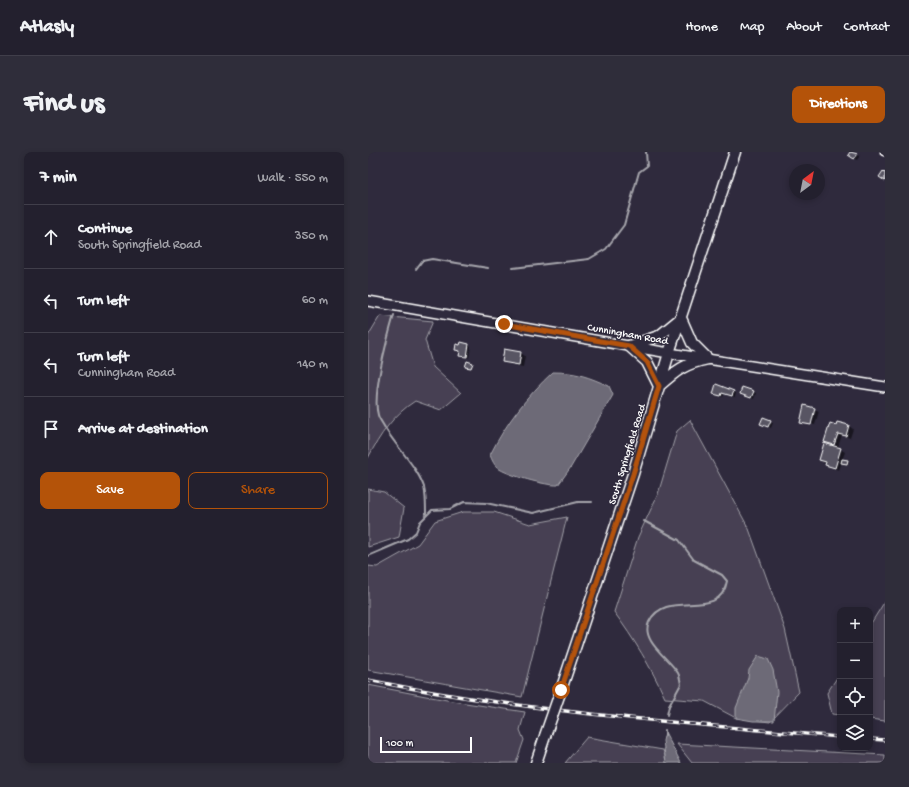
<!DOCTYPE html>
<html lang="en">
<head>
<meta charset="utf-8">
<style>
	:root { --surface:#23202e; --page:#2f2d3a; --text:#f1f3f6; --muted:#a3a3aa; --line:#403e4a; --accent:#b45309 }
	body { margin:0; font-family:"Gochi Hand",sans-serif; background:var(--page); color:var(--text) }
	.controls { position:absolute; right:12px; bottom:12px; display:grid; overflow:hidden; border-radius:8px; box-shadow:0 2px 6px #0003 }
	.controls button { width:36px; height:36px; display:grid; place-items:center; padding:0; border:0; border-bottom:1px solid var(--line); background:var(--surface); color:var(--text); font:20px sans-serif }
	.compass { position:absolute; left:421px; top:12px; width:36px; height:36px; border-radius:50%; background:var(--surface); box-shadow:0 2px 6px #0003; rotate:32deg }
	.scale { position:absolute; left:12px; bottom:10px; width:92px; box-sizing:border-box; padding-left:4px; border:2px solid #fff; border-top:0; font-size:11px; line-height:14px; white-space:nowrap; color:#fff; -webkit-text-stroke:3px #2f2a3d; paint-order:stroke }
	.stop { position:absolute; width:12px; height:12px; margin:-9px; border:3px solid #b45309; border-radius:50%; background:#fff }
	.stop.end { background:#b45309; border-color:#fff; box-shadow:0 1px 4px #0008 }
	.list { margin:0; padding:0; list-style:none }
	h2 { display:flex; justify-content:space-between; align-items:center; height:52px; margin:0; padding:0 16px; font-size:17px }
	h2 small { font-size:13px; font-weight:400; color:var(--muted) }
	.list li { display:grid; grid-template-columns:26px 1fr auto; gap:12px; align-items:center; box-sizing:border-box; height:64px; padding:0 16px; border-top:1px solid var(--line) }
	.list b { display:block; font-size:15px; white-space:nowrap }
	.list p { margin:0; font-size:13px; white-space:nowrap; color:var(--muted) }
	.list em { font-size:13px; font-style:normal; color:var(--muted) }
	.actions { display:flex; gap:8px; padding:12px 16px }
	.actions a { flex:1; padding:9px 0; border:1px solid var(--accent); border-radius:8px; text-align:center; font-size:14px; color:var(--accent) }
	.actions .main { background:var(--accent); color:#fff }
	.icon { flex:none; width:22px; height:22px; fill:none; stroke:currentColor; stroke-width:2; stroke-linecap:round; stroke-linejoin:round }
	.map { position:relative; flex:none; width:517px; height:611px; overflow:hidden; border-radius:8px }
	header { display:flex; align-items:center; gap:24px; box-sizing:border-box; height:56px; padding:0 20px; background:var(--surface); border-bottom:1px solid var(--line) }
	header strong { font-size:19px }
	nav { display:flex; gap:22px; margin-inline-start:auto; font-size:14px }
	.intro { display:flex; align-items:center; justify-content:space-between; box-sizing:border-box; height:96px; padding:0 24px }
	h1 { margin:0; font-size:28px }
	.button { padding:10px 18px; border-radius:8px; background:var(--accent); color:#fff; font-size:14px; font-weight:700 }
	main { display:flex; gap:24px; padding:0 24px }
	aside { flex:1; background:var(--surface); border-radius:8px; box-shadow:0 2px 6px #0003 }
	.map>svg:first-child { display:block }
	.green { fill:#464152; stroke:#a2a0a8 }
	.water { fill:#6d6a77; stroke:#a7a6ad }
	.shadow { fill:#0007 }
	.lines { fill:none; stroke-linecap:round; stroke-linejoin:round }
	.stream { stroke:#a7a6ad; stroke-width:2 }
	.building { fill:#595564; stroke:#fff }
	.street-casing { stroke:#fff; stroke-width:9 }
	.secondary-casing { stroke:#fff; stroke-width:12 }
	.primary-casing { stroke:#fff; stroke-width:13 }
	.street { stroke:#2f2a3d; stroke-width:6 }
	.secondary { stroke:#2f2a3d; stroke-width:9 }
	.primary { stroke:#2f2a3d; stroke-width:10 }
	.rail-casing { stroke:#fff; stroke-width:3.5 }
	.rail { stroke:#2f2a3d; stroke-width:2; stroke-dasharray:6; stroke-linecap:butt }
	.primary-bridge-casing { stroke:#fff; stroke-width:13; stroke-linecap:butt }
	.primary-bridge { stroke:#2f2a3d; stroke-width:10 }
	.route { stroke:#b45309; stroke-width:5 }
	.labels { text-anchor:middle; stroke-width:3; stroke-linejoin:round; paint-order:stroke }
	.street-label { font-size:11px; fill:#fff; stroke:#2f2a3d }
</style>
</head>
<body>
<header>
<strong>Atlasly</strong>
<nav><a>Home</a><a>Map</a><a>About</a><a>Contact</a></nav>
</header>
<div class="intro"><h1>Find us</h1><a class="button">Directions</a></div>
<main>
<aside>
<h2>7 min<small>Walk · 550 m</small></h2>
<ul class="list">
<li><svg class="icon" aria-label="ahead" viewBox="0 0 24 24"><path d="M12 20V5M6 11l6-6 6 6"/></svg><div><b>Continue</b><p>South Springfield Road</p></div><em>350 m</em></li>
<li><svg class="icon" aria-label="left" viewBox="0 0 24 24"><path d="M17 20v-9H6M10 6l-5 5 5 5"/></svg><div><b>Turn left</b></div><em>60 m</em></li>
<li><svg class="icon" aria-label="left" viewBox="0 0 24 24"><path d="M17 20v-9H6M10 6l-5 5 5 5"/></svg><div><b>Turn left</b><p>Cunningham Road</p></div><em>140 m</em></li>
<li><svg class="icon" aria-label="arrive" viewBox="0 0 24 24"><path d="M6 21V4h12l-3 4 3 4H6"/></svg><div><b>Arrive at destination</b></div></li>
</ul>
<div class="actions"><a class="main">Save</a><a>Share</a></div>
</aside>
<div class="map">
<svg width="517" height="611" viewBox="0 0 517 611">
	<rect width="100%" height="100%" fill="#2f2a3d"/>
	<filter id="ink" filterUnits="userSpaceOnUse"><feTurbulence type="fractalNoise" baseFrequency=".025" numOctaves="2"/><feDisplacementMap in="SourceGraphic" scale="8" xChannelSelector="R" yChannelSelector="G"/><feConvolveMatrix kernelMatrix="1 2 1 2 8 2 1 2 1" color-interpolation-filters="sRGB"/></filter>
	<g filter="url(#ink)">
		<!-- green -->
		<path class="green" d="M12 164 65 169 57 188 65 215 93 241 73 258 47 249C25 263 12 283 0 306V184Z
			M322 268 381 377 417 477 431 540 402 570 368 566 336 549 297 546C283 515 266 487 246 460L270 385 290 342 309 279Z
			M0 337 16 340 36 356 31 385 0 395Z
			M95 360H126L162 372 199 365 154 545 0 518V414L9 415 50 392 67 369Z
			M517 449V569L502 567V473Z
			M472 521V563L464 562 459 541Z
			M0 533 84 549 157 560 152 578 156 588 148 611H0Z
			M219 585 295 598 299 611H197Z
			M309 592 517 603V611H324Z"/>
		<!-- water -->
		<path class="water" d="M185 220C208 220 221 225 241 234L245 243 203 315 190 333C179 334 139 323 130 316 126 313 124 308 122 303 138 271 159 244 185 220Z
			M390 504 400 507 405 518 409 540 406 569H385L368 566V556L380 526 381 518Z
			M297 580 313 611H298L295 589Z"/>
		<!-- shadow -->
		<path class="shadow" d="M483 0 492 4 489 8 481 3Z
			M101 193 103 194 101 206 92 203 93 199 88 197 93 194Z
			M153 201 157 204 155 215 135 210Z
			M365 240 368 241 367 245 356 242 355 245 346 242Z
			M385 240 388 241 386 247 376 243Z
			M446 257 451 259 447 273 433 270Z
			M396 266 405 271 403 276 396 273Z
			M481 274 485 277 482 286 474 283 470 295 458 289Z
			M472 297 477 300 474 308 481 310 480 312 474 310 471 318 462 315 452 308Z"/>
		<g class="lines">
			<!-- stream -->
			<path class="stream" d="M145 116 221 107 238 97 256 73 271 20 279 14 278 0
				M48 117 54 109 64 107 120 116
				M26 163C20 184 4 243 10 263 11 267 15 272 17 276 29 296 48 313 56 335 58 343 58 354 58 362
				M276 369 311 388 326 408 354 423 359 429C352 471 298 435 281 470 272 489 302 507 310 521 312 524 312 529 313 532L301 554 299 563
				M0 404 40 387 48 380 52 370 64 358 82 357 96 350 118 351 165 361 210 350H224
				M297 578V583"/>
		</g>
		<!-- building -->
		<path class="building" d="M482 0 490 2 486 7 480 3Z
			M515 19 517 21V29L511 25Z
			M93 190 101 192 99 205 91 204 92 199 87 198 88 192 92 193Z
			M136 197 153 200 151 213 134 210Z
			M99 209 105 211 103 216 97 215Z
			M348 232 366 239 364 244 354 241 353 244 345 242Z
			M374 235 386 239 383 246 372 242Z
			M436 253 447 256 443 273 432 271Z
			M395 265 403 268 400 275 392 272Z
			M469 270 481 273 478 284 470 282 466 293 456 290 462 271 468 273Z
			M456 291 473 296 467 316 457 313 458 310 451 308Z
			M474 307 480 308 479 312 473 311Z"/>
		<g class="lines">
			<!-- street casing -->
			<g class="street-casing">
				<path id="street" d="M516 0H517"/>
			</g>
			<!-- secondary casing -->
			<g class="secondary-casing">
				<path id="secondary" d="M0 149 301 201 517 235"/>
			</g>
			<!-- primary casing -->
			<g class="primary-casing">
				<path id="primary" d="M313 166 324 191 340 207
					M261 194 279 210 291 234C309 218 316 212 340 207
					M261 194 291 184 313 166
					M193 538 265 322 301 201 367 0
					M168 611 177 584"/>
			</g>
			<!-- street -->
			<use href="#street" class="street"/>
			<!-- secondary -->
			<use href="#secondary" class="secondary"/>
			<!-- primary -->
			<use href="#primary" class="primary"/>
			<!-- rail casing -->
			<g class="rail-casing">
				<path id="rail" d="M0 528C156 560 314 571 472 585
					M502 587 517 588"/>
			</g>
			<!-- rail -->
			<use href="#rail" class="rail"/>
			<!-- primary-bridge casing -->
			<g class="primary-bridge-casing">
				<path id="primary-bridge" d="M177 584 193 538"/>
			</g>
			<!-- primary-bridge -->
			<use href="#primary-bridge" class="primary-bridge"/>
		</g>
	</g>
	<g class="lines" filter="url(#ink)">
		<!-- route -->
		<path class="route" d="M136 172 261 194 279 210 291 234 265 322 193 538"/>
	</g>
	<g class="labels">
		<!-- street labels -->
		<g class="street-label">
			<text transform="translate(260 181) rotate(10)" y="4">Cunningham Road</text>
			<text transform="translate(258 302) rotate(-73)" y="4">South Springfield Road</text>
		</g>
	</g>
</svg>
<div class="controls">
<button>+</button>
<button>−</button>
<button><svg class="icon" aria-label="locate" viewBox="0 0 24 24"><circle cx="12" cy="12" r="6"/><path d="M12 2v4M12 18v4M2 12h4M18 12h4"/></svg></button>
<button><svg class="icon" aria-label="layers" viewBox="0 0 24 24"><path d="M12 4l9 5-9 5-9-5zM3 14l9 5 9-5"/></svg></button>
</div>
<svg class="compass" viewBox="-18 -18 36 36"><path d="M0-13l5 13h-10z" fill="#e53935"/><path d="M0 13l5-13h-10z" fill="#a3a3aa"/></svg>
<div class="scale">100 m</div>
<div class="stop" style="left:193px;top:538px"></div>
<div class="stop end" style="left:136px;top:172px"></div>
</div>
</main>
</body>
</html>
